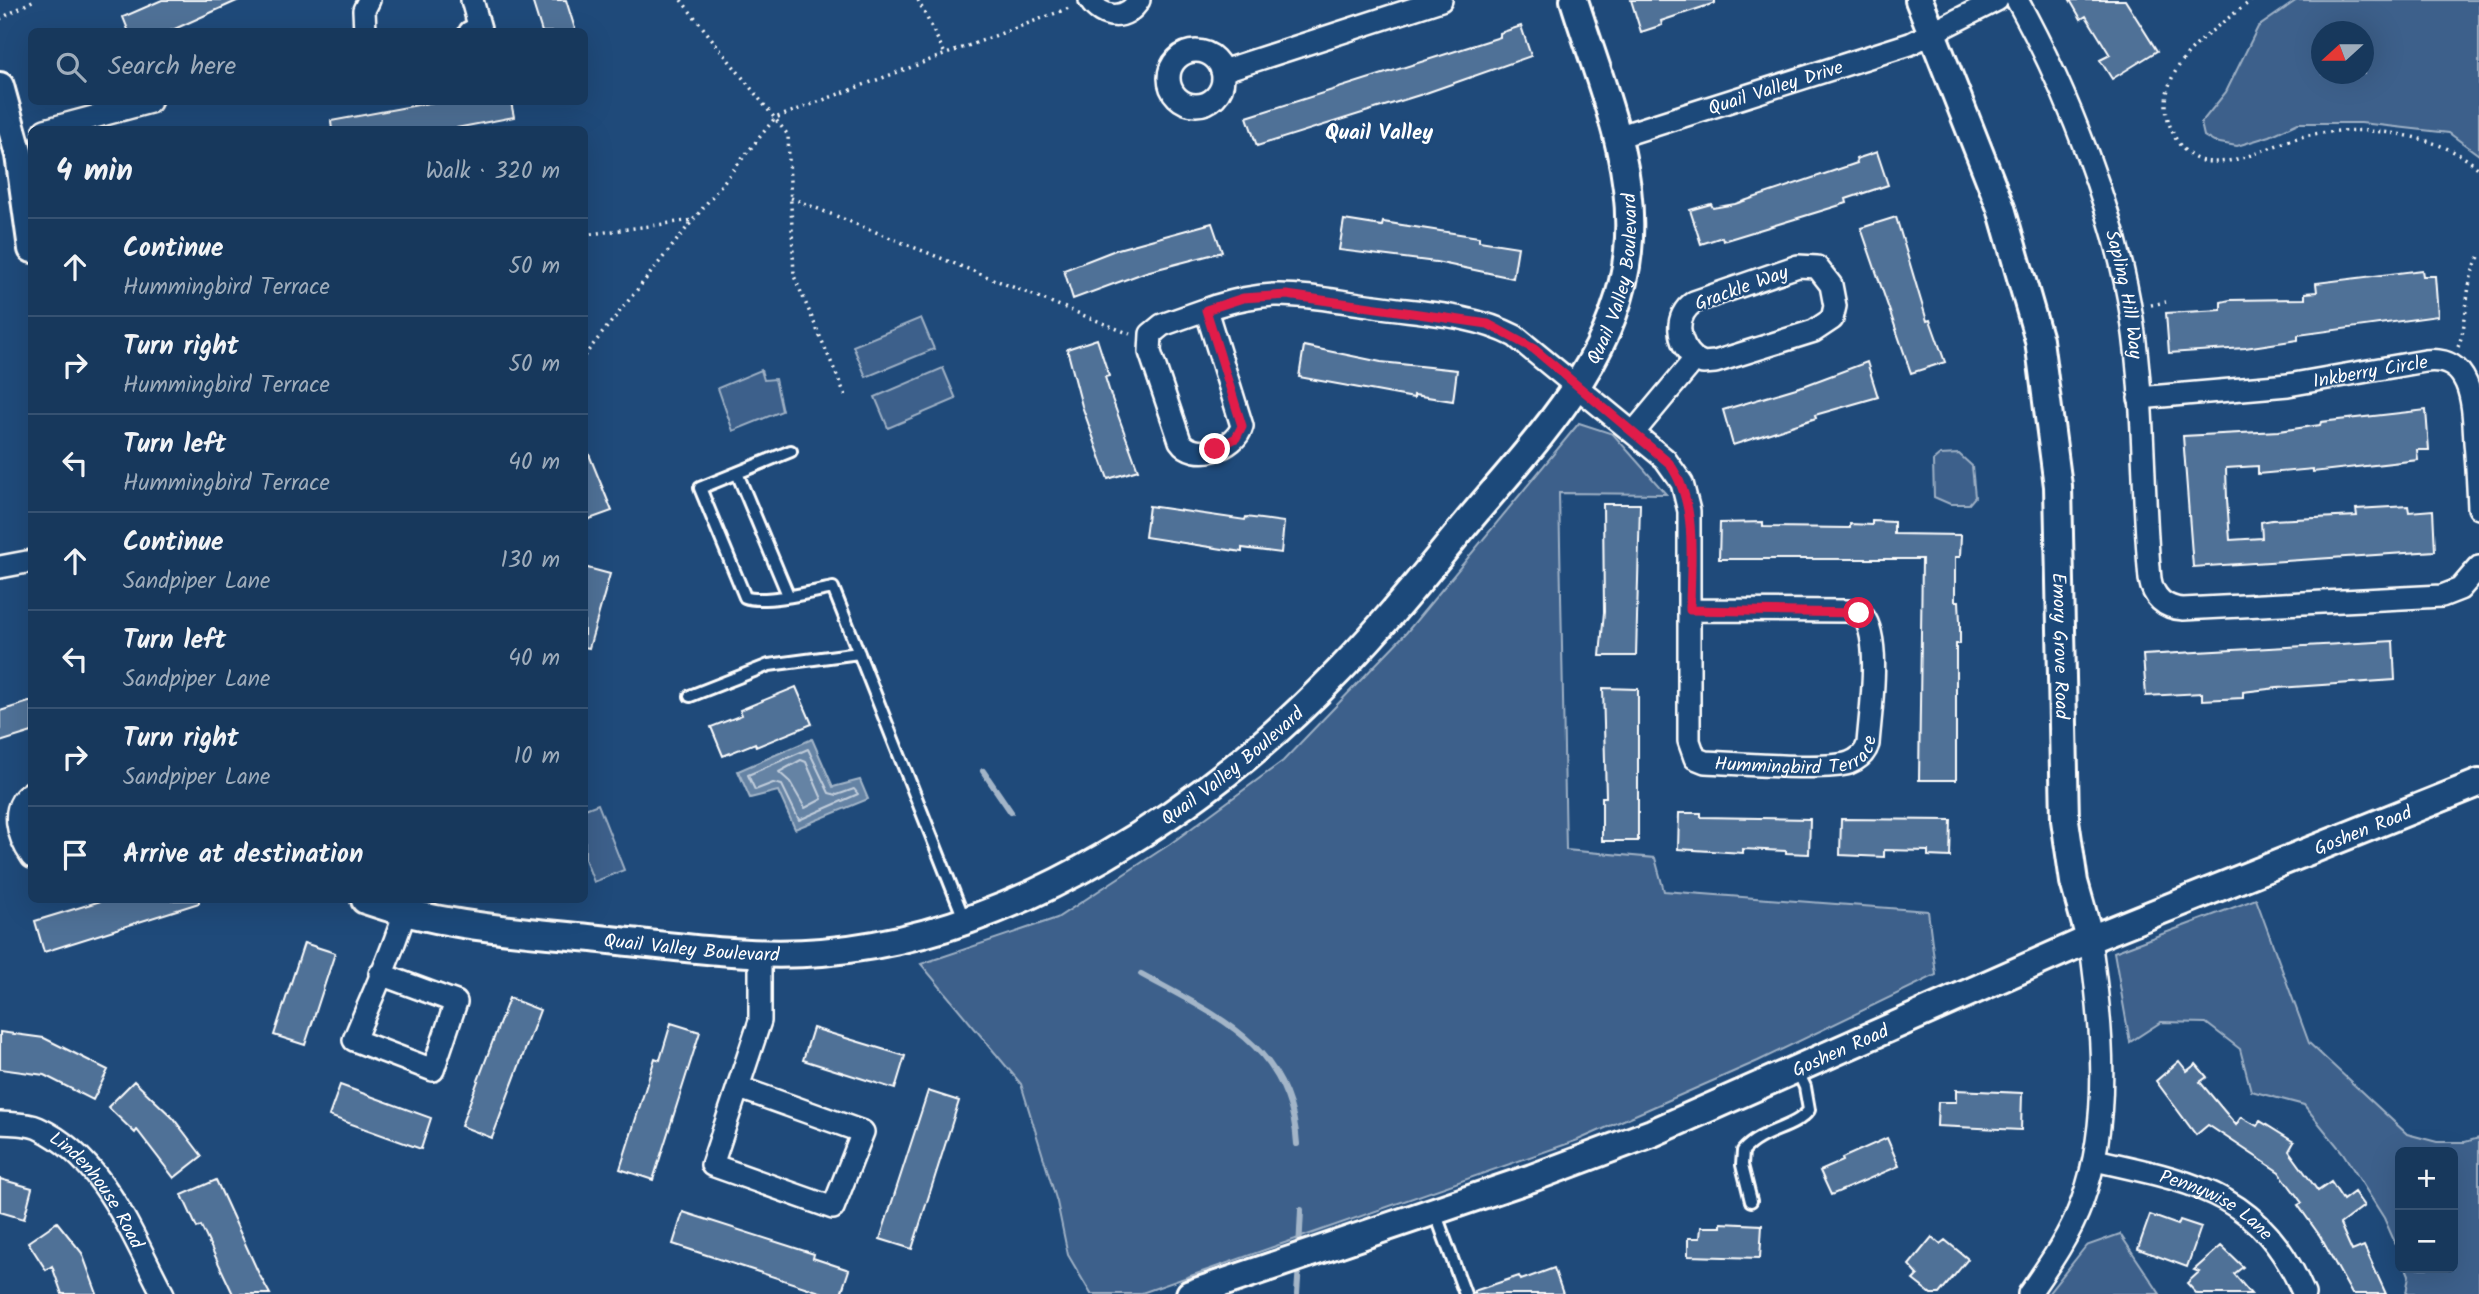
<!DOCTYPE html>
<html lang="en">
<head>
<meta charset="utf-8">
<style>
	:root { --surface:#17385c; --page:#244365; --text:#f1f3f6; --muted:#9eacbb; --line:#365272 }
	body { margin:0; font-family:Kalam,sans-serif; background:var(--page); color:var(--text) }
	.controls { position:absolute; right:21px; bottom:21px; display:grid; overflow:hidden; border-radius:10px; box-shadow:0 7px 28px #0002 }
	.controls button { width:63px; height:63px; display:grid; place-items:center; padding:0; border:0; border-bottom:2px solid var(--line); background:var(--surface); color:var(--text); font:35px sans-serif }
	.compass { position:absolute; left:2311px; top:21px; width:63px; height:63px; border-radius:50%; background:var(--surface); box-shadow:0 7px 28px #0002; rotate:249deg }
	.stop { position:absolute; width:21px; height:21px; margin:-16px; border:5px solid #e11d48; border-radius:50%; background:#fff }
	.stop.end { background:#e11d48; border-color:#fff; box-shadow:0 2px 7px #0008 }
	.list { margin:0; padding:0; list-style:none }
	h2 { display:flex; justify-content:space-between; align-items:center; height:91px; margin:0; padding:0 28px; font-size:30px }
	h2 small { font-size:23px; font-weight:400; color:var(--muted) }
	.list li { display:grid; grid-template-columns:46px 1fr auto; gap:21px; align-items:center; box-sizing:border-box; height:98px; padding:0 28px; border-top:2px solid var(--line) }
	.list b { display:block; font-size:26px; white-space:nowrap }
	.list p { margin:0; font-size:23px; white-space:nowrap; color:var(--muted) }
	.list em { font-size:23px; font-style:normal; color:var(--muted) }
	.icon { flex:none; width:38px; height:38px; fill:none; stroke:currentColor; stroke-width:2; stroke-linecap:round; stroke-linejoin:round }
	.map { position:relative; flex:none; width:2479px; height:1294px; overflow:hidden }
	.search { position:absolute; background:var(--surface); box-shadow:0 7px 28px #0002; left:28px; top:28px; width:560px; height:77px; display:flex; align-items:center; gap:18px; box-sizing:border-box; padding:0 24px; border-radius:10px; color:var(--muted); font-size:26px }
	.panel { position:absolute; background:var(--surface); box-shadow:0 7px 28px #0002; left:28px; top:126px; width:560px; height:777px; border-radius:10px }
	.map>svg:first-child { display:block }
	.green { fill:#3c618b; stroke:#9eb0c5; stroke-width:2; fill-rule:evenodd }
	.water { fill:#6583a4; stroke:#a3b5c8; stroke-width:2 }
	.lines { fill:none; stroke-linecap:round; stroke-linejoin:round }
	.shore { stroke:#c1cddb; stroke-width:2 }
	.stream { stroke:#a3b5c8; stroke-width:6 }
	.building { fill:#507197; stroke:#fff; stroke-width:2 }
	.service-casing { stroke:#fff; stroke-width:16 }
	.minor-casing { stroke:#fff; stroke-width:26 }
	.tertiary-casing { stroke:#fff; stroke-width:32 }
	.path { stroke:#fff; stroke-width:3.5; stroke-dasharray:2 5; stroke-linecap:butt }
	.service { stroke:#1f4a7a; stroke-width:10 }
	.minor { stroke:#1f4a7a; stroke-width:21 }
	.tertiary { stroke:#1f4a7a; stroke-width:26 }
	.route { stroke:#e11d48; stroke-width:9 }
	.labels { text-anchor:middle; stroke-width:5; stroke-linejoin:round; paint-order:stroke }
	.street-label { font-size:19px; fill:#fff; stroke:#1f4a7a }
	.neighbourhood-label { font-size:21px; font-weight:bold; fill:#fff; stroke:#1f4a7a }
</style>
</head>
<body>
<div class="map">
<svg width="2479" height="1294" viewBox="0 0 2479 1294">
	<rect width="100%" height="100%" fill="#1f4a7a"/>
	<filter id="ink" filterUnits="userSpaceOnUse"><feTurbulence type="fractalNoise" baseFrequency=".0143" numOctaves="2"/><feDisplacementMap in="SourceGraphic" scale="14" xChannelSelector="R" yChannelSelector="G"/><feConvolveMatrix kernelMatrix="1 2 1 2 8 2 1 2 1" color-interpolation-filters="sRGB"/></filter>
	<g filter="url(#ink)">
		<!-- green -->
		<path class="green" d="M2297 0H2479V155L2449 133 2361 123H2298L2270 136 2237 146 2214 142 2204 136 2201 123 2226 92 2258 27ZM2322 32H2364V74H2322Z
			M921 318 934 349 866 377 853 346Z
			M943 368 956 399 888 428 875 397Z
			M761 370 764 380 775 379 782 411 733 431 718 388Z
			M1579 423 1613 434 1666 494 1559 493 1566 850 1655 858 1664 891 1928 911 1936 975 1758 1061 1578 1140 1139 1294H1091L1068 1255 1057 1202 1021 1084 921 964 1057 918 1170 844 1283 761 1406 633Z
			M1959 454 1972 466 1975 497 1969 504H1950L1934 497 1933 461 1940 455Z
			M598 804 624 870 594 882 585 859V809Z
			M2256 899 2309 1043 2407 1134 2437 1142H2465L2479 1138V1294H2406L2409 1275 2406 1268H2453V1152H2400V1254L2384 1218 2343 1153 2304 1105 2251 1091 2240 1049 2206 1023 2161 1022 2130 1042 2114 952Z
			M2120 1234 2160 1294H2048L2086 1246Z"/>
		<!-- water -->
		<path class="water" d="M812 739 833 787 860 780 868 799 795 829 778 791 750 798 738 771Z"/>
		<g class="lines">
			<!-- shore -->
			<path class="shore" d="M808 749 829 793 837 795 854 789 858 794 799 820 782 785 773 783 755 790 748 775Z
				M801 760 806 762 822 799 805 808 790 782 779 772Z"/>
			<!-- stream -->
			<path class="stream" d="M983 771 1011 812
				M1141 974C1217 1016 1291 1045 1297 1144
				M1299 1250 1301 1210
				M1297 1294 1299 1265"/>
		</g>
		<!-- building -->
		<path class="building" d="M162 0H239L168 32H129L123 17Z
			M532 0H566L576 32H542Z
			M1631 0H1715V3L1661 21 1662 25 1641 32Z
			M2070 0H2125L2157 51 2112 79 2100 60 2110 55 2086 16 2081 19Z
			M1521 26 1531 56 1426 93 1257 146 1247 117 1500 37V33Z
			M434 102H511L514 117 446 130H332L331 121Z
			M1877 152 1888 185 1846 199 1847 203 1723 241 1722 237 1701 244 1690 210 1711 204 1713 208 1735 204 1857 163 1856 159Z
			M1896 217 1927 321 1930 320 1945 362 1911 373 1861 228Z
			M1344 220 1382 226 1383 222 1402 225 1479 237V241L1518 247 1513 278 1436 262 1339 250Z
			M1212 223 1222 252 1146 272 1073 299 1064 270 1118 249Z
			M2422 270 2423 276H2435L2438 316 2298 335V340L2245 348 2169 353 2166 313 2221 310V302L2230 300 2305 299V293L2317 292 2316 283Z
			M1097 339 1109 376 1105 377 1111 396 1138 470 1108 479 1082 406 1067 349Z
			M1304 346 1381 362 1457 370 1453 401 1414 395V398L1299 377Z
			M1867 362 1878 397 1815 415 1816 418 1733 445 1723 410 1806 385Z
			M2426 410 2429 450H2417L2418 460 2313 472V469L2258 474V466L2226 468 2227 499 2230 540 2262 538 2261 522 2272 520 2357 516 2356 509 2408 506 2409 512 2433 510 2435 551 2193 567 2183 436 2279 431 2320 425 2321 422Z
			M584 442 612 511 584 521Z
			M1603 504H1640L1636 656H1600L1604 612Z
			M1149 506 1245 520 1246 517 1284 522 1281 553 1242 548V552L1145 537Z
			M1872 521 1894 522V534L1961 535 1960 557H1955V601H1959L1960 622V644H1956V780H1919L1922 559H1719L1720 523 1763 522V527L1850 528V524L1872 525Z
			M584 567 610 574 589 648 584 647Z
			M2393 641 2395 680 2277 688 2243 692V698L2202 700V693L2146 696 2143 655Z
			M796 687 812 724 756 747 755 743 723 756 711 727 742 715 740 710Z
			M1603 688 1638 689V841H1602V797H1606Z
			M32 701V732L0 742V711Z
			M1679 813H1701V817L1810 819 1809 854 1786 853V851L1743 849V853L1678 849Z
			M1841 819 1951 820 1950 857 1928 856V851L1884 850V857L1840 855Z
			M104 900H199V903L44 952 35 921Z
			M304 943 335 953 305 1045 274 1035Z
			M509 998 540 1010 492 1138 461 1126Z
			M671 1023 700 1032 653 1180 620 1169 655 1058 660 1060Z
			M813 1028 905 1056 895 1089 803 1060Z
			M0 1032 44 1038 108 1070 93 1100 44 1075 0 1069Z
			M2179 1061 2187 1071 2196 1064 2207 1077 2200 1082 2236 1125 2241 1117 2257 1126 2260 1121 2294 1142 2289 1151 2318 1191 2331 1182 2343 1200 2354 1192 2364 1206 2340 1224 2352 1251 2364 1246 2386 1294H2352L2320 1236 2298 1205 2302 1203 2279 1172 2208 1125 2196 1135 2156 1081Z
			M134 1081 173 1118 202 1156 174 1178 137 1130 135 1133 108 1107Z
			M340 1085 431 1118 421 1149 329 1116Z
			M1956 1090 2022 1093 2021 1130 1937 1126 1938 1102H1956Z
			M928 1091 959 1101 912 1249 880 1239Z
			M1887 1138 1899 1166 1831 1195 1820 1171 1843 1161 1842 1158Z
			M0 1179 32 1188 24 1219 0 1212Z
			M216 1180 259 1274 270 1294H233L201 1226 197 1228 182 1195Z
			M683 1212 814 1254 813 1258 849 1270 841 1294H826L673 1244Z
			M2150 1215 2178 1225 2180 1220 2201 1227 2187 1267 2138 1249Z
			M57 1222 82 1253 97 1294H62L52 1266 46 1270 28 1242Z
			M1721 1223 1762 1225 1760 1258 1688 1256V1238H1700L1701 1227H1721Z
			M1932 1237 1940 1244 1945 1240 1968 1259 1939 1294H1931L1913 1280 1918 1275 1909 1265Z
			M2221 1246 2243 1267 2234 1274 2251 1294H2197L2187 1283 2199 1272 2194 1270Z
			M1554 1268 1563 1294H1474V1291L1519 1276 1521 1280Z"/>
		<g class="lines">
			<!-- service casing -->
			<g class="service-casing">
				<path id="service" d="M737 473 791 451
					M788 595 737 473 700 488 745 597C762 604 813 592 833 588L965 921
					M690 696 769 665 859 653
					M1751 1201 1742 1165 1743 1151C1762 1129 1794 1130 1809 1110L1805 1087 1797 1070
					M1435 1212 1465 1294"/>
			</g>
			<!-- minor casing -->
			<g class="minor-casing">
				<g id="minor">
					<path d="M1090 0C1102 20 1127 21 1139 0"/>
					<path id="s1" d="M2017 0C2067 90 2117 218 2132 319 2145 405 2142 493 2150 579 2153 597 2164 608 2183 609L2442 596 2460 589 2479 567"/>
					<path d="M365 32 364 10 369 0"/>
					<path d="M470 32 480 29 472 0"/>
					<circle cx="1196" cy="78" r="27"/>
					<path d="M1222 71 1441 0"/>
					<path d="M45 130 150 102"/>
					<path id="s2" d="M1617 137 1910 44 1997 0"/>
					<path id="s3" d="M1206 310 1242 426C1236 449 1194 462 1180 441L1150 352 1151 334 1162 325 1216 306C1235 300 1254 296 1274 295 1307 294 1341 302 1375 306 1421 313 1473 314 1515 336L1665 459 1682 483 1689 511V741L1695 758 1705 762C1736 763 1824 771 1849 763 1859 759 1865 754 1868 744 1870 714 1882 640 1863 616L1848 611 1690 610"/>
					<path id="s4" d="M2139 398 2288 385 2425 361C2474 355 2473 408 2475 442 2477 464 2478 486 2479 508"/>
					<path d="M1634 432 1695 359 1703 363 1715 362 1814 331 1832 319 1835 306 1831 285 1817 267 1798 266 1694 302C1673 316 1677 343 1695 359"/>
					<path d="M0 567 32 561"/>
					<path d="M32 792C8 806 18 837 32 857"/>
					<path d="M380 974 456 1002 433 1070 354 1040C371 998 391 957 404 914"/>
					<path d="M740 1088 863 1132 833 1208 712 1165 760 1021V954"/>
					<path id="s5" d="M0 1123C11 1124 27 1123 38 1128 104 1158 131 1234 163 1294"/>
					<path id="s6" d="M2095 1160C2193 1182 2260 1192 2304 1294"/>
					<path d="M2029 1294C2049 1265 2070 1235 2082 1202 2112 1119 2102 1024 2090 939"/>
				</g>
			</g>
			<!-- tertiary casing -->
			<g class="tertiary-casing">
				<g id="tertiary">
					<path id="s7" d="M1919 0 2001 208 2039 340 2058 486 2065 820 2074 882 2090 939"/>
					<path d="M0 86 19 155 32 249"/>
					<path id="s8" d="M365 900C444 928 526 931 610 940 680 947 751 958 822 952 1016 936 1207 808 1339 671 1382 627 1421 579 1460 531 1528 448 1617 364 1628 251 1637 164 1599 81 1574 0"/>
					<path id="s9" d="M1190 1294 1532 1178 1652 1133 2090 939 2479 783"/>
				</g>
			</g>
			<!-- path -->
			<path class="path" d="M681 0 788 135 794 276 847 399
				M918 0 945 54
				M2252 0C2212 31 2144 73 2173 133 2178 145 2189 158 2203 161 2237 167 2270 145 2301 137 2353 123 2438 131 2479 169
				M0 19 34 0
				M791 198 1130 334
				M584 235 693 220
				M2151 305 2166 302
				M2458 347C2470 316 2463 285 2479 257
				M584 356 775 118 1072 7"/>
			<!-- service -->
			<use href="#service" class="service"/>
			<!-- minor -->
			<use href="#minor" class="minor"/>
			<!-- tertiary -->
			<use href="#tertiary" class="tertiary"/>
		</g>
	</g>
	<g class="lines" filter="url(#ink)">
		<!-- route -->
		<path class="route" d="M1215 449 1236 438 1242 426 1206 310 1243 298 1287 295 1488 324 1534 349 1669 463C1699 504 1690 562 1690 610L1859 613"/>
	</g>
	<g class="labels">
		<!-- street labels -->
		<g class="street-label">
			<text dy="7" stroke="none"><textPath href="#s2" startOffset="166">Quail Valley Drive</textPath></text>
			<text dy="7" stroke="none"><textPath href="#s8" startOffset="1549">Quail Valley Boulevard</textPath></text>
			<text transform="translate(1741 287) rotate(-20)" y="7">Grackle Way</text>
			<text dy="7" stroke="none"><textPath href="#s1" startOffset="315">Sapling Hill Way</textPath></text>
			<text dy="7" stroke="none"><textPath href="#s4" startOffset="233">Inkberry Circle</textPath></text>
			<text dy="7" stroke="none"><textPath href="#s7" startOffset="668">Emory Grove Road</textPath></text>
			<text dy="7" stroke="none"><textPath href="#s3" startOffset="1292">Hummingbird Terrace</textPath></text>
			<text dy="7" stroke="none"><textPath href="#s8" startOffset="919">Quail Valley Boulevard</textPath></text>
			<text dy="7" stroke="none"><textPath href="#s9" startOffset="1262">Goshen Road</textPath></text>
			<text dy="7" stroke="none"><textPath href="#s8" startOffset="331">Quail Valley Boulevard</textPath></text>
			<text dy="7" stroke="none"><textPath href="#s9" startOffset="695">Goshen Road</textPath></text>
			<text dy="7" stroke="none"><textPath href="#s5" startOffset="126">Lindenhouse Road</textPath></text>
			<text dy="7" stroke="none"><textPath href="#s6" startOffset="131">Pennywise Lane</textPath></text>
		</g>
		<!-- neighbourhood labels -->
		<g class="neighbourhood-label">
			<text x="1379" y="139">Quail Valley</text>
		</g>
	</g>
</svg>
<div class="controls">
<button>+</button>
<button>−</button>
</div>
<svg class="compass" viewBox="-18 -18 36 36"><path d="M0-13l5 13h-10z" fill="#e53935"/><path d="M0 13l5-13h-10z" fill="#9eacbb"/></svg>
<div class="stop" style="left:1859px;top:613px"></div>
<div class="stop end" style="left:1215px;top:449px"></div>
<div class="search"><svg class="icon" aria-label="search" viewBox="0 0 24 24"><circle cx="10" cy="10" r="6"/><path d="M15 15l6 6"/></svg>Search here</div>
<section class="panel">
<h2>4 min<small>Walk · 320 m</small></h2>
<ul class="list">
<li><svg class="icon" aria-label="ahead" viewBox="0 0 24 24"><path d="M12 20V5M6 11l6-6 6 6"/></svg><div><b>Continue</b><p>Hummingbird Terrace</p></div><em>50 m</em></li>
<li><svg class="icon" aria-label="right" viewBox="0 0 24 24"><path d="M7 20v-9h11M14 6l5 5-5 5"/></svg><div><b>Turn right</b><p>Hummingbird Terrace</p></div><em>50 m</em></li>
<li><svg class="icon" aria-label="left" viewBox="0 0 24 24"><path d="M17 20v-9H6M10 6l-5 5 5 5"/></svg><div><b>Turn left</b><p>Hummingbird Terrace</p></div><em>40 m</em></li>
<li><svg class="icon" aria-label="ahead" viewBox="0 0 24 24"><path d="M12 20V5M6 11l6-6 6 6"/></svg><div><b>Continue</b><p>Sandpiper Lane</p></div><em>130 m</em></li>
<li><svg class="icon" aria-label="left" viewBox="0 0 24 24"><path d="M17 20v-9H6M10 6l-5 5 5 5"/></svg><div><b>Turn left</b><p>Sandpiper Lane</p></div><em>40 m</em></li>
<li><svg class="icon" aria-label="right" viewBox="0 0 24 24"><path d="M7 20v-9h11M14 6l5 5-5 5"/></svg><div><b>Turn right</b><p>Sandpiper Lane</p></div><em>10 m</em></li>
<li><svg class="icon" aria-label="arrive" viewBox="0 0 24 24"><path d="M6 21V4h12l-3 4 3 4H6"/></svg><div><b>Arrive at destination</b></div></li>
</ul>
</section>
</div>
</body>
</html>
